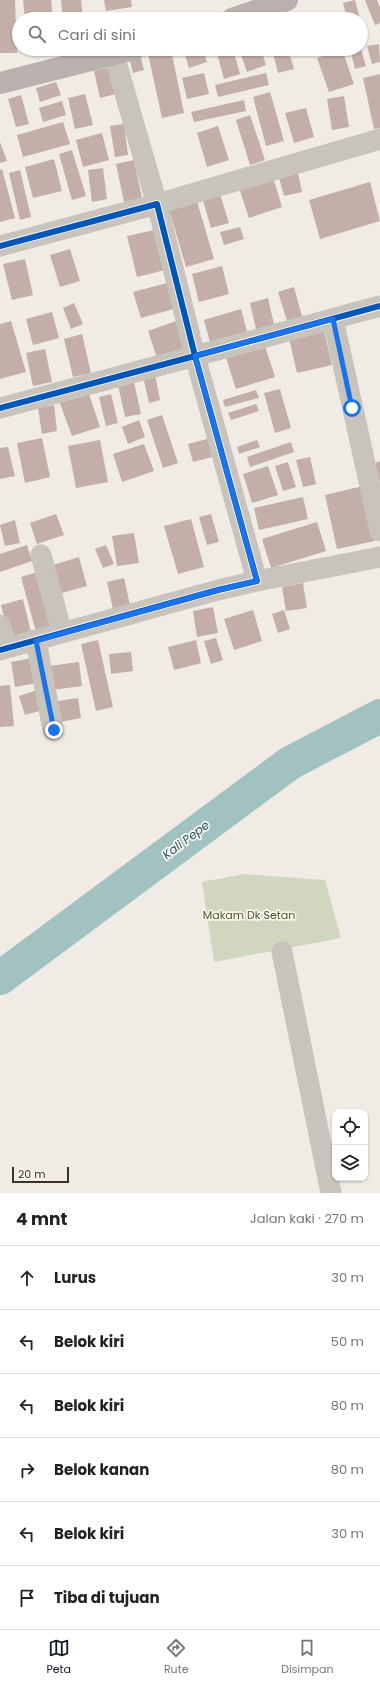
<!DOCTYPE html>
<html lang="id">
<head>
<meta charset="utf-8">
<style>
	:root { --surface:#fff; --page:#f6f6f6; --text:#222; --muted:#767676; --line:#e0e0e0; --accent:#111827 }
	body { margin:0; font-family:Poppins,sans-serif; background:var(--page); color:var(--text) }
	.controls { position:absolute; right:12px; bottom:12px; display:grid; overflow:hidden; border-radius:8px; box-shadow:0 1px 3px #0004 }
	.controls button { width:36px; height:36px; display:grid; place-items:center; padding:0; border:0; border-bottom:1px solid var(--line); background:var(--surface); color:var(--text); font:20px sans-serif }
	.scale { position:absolute; left:12px; bottom:10px; width:57px; box-sizing:border-box; padding-left:4px; border:2px solid #3b302b; border-top:0; font-size:11px; line-height:14px; white-space:nowrap; color:#3b302b; -webkit-text-stroke:3px #fbf5ee; paint-order:stroke }
	.stop { position:absolute; width:12px; height:12px; margin:-9px; border:3px solid #1a73e8; border-radius:50%; background:#fff }
	.stop.end { background:#1a73e8; border-color:#fff; box-shadow:0 1px 4px #0008 }
	.list { margin:0; padding:0; list-style:none }
	h2 { display:flex; justify-content:space-between; align-items:center; height:52px; margin:0; padding:0 16px; font-size:17px }
	h2 small { font-size:13px; font-weight:400; color:var(--muted) }
	.list li { display:grid; grid-template-columns:26px 1fr auto; gap:12px; align-items:center; box-sizing:border-box; height:64px; padding:0 16px; border-top:1px solid var(--line) }
	.list b { display:block; font-size:15px; white-space:nowrap }
	.list em { font-size:13px; font-style:normal; color:var(--muted) }
	.icon { flex:none; width:22px; height:22px; fill:none; stroke:currentColor; stroke-width:2; stroke-linecap:round; stroke-linejoin:round }
	.map { position:relative; flex:none; width:380px; height:1193px; overflow:hidden }
	.search { position:absolute; background:var(--surface); box-shadow:0 1px 3px #0004; left:12px; right:12px; top:12px; height:44px; display:flex; align-items:center; gap:10px; box-sizing:border-box; padding:0 14px; border-radius:22px; color:var(--muted); font-size:15px }
	.sheet { height:436px; background:var(--surface) }
	nav { display:flex; justify-content:space-around; align-items:center; box-sizing:border-box; height:56px; border-top:1px solid var(--line); background:var(--surface); font-size:11px; color:var(--muted) }
	nav a { display:grid; justify-items:center; gap:2px }
	nav .on { color:var(--accent) }
	.map>svg:first-child { display:block }
	.green { fill:#d1d6bf }
	.lines { fill:none; stroke-linecap:round; stroke-linejoin:round }
	.river { stroke:#a1c2c1; stroke-width:34 }
	.building { fill:#c3afa7 }
	.minor { stroke:#c9c3be; stroke-width:21 }
	.major { stroke:#b8b1ad; stroke-width:22 }
	.cycleway-casing { stroke:#fbf5ee; stroke-width:8 }
	.cycleway { stroke:#0057b8; stroke-width:6 }
	.route { stroke:#1a73e8; stroke-width:5 }
	.labels { text-anchor:middle; stroke-width:3.5; stroke-linejoin:round; paint-order:stroke }
	.park-label { font-size:11px; fill:#4a5a2e; stroke:#fbf5ee }
	.water-label { font-size:12px; font-style:italic; fill:#1f5a5e; stroke:#fbf5ee }
</style>
</head>
<body>
<div class="map">
<svg width="380" height="1193" viewBox="0 0 380 1193">
	<rect width="100%" height="100%" fill="#f0ebe5"/>
	<!-- green -->
	<path class="green" d="M244 874 325 880 341 938 214 962 202 882Z"/>
	<g class="lines">
		<!-- river -->
		<path class="river" d="M0 978 290 763 380 716"/>
	</g>
	<!-- building -->
	<path class="building" d="M0 0H15L17 53H0Z
		M23 0H51L53 19H25Z
		M61 0H81L83 19H63Z
		M104 0H131L132 7 106 11Z
		M355 0 360 19H347L343 3Z
		M365 0H377L380 8V23L375 25Z
		M379 44 380 62 372 64 367 46Z
		M147 49H171L184 113 162 118Z
		M192 49H203L207 62 189 68 184 51Z
		M216 49H233L240 74 224 79Z
		M239 49H261L266 65 247 72Z
		M272 49H288L294 69 278 73Z
		M300 49H319L303 55Z
		M342 49 354 84 329 92 317 58Z
		M350 49H361L366 66 355 69Z
		M141 58 144 70 133 73 130 61Z
		M110 67 116 94 100 98 94 71Z
		M204 73 209 94 187 99 182 78Z
		M266 73 269 85 218 97 215 85Z
		M380 74V128L374 129 363 78Z
		M56 82 61 95 40 102 36 88Z
		M270 92 284 141 266 146 253 97Z
		M85 94 93 125 75 129 68 98Z
		M21 95 29 124 16 127 8 99Z
		M344 96 349 127 332 130 327 99Z
		M244 100 246 111 194 122 191 112Z
		M62 101 66 115 43 122 39 108Z
		M306 108 314 137 294 143 285 113Z
		M250 115 265 160 250 165 236 120Z
		M63 122 70 144 23 157 17 135Z
		M124 124 128 155 115 157 110 126Z
		M218 126 229 160 207 167 197 133Z
		M102 133 109 160 83 167 76 140Z
		M0 142 7 161 0 163Z
		M72 150 86 196 72 200 59 154Z
		M54 159 62 191 33 198 25 167Z
		M134 160 142 198 124 202 116 164Z
		M103 168 107 199 92 202 88 170Z
		M2 169 15 218 0 222V170Z
		M297 169 302 192 284 196 278 174Z
		M20 170 31 217 20 220 9 173Z
		M273 177 282 207 249 218 239 188Z
		M370 182 380 221 320 239 309 200Z
		M219 191 229 223 211 228 202 197Z
		M196 198 214 259 186 267 168 206Z
		M240 227 244 239 224 245 220 232Z
		M155 230 165 270 137 277 127 236Z
		M70 249 80 281 60 287 50 255Z
		M25 259 33 295 12 300 3 264Z
		M222 266 229 294 199 302 192 274Z
		M167 283 174 309 141 318 133 292Z
		M294 287 303 320 288 324 278 292Z
		M268 298 275 329 257 334 250 303Z
		M74 303 83 324 71 329 63 308Z
		M241 309 248 335 211 346 204 320Z
		M52 312 59 338 33 345 26 319Z
		M11 321 26 372 0 379V324Z
		M176 321 185 349 157 358 148 331Z
		M324 330 332 365 297 373 289 338Z
		M82 334 91 373 73 377 64 339Z
		M264 343 275 377 236 389 225 355Z
		M45 349 52 382 33 386 26 353Z
		M155 374 160 400 149 403 143 376Z
		M134 382 141 414 125 417 118 385Z
		M280 389 291 428 275 433 264 393Z
		M256 390 259 398 225 407 223 400Z
		M88 391 100 427 72 436 59 401Z
		M111 394 118 423 106 426 99 397Z
		M256 404 259 411 231 420 228 413Z
		M54 405 57 431 42 434 38 408Z
		M162 415 178 463 163 468 147 420Z
		M139 420 145 437 128 444 122 427Z
		M42 438 50 477 25 483 17 443Z
		M211 438 216 456 193 462 188 444Z
		M100 440 108 482 76 488 68 446Z
		M257 440 260 447 239 454 237 447Z
		M291 442 294 452 250 467 247 457Z
		M144 444 154 471 122 482 113 454Z
		M8 447 15 476 0 479V448Z
		M310 457 316 484 303 487 296 460Z
		M380 461V480H379L373 464Z
		M288 462 296 487 283 491 275 466Z
		M268 466 278 495 252 503 243 474Z
		M363 486 375 541 337 549 325 495Z
		M303 497 308 519 259 530 254 508Z
		M56 514 64 535 37 544 30 523Z
		M211 514 219 542 207 545 199 517Z
		M191 519 204 567 178 574 164 526Z
		M15 520 20 543 5 546 0 525Z
		M317 522 326 551 271 568 262 539Z
		M134 533 139 563 117 566 112 536Z
		M27 545 32 561 0 572V554Z
		M106 545 114 564 103 568 95 549Z
		M79 557 87 586 62 593 53 565Z
		M41 571 56 626 36 632 21 577Z
		M124 578 130 605 113 609 107 582Z
		M303 583 307 608 286 611 282 587Z
		M23 599 32 636 11 642 1 605Z
		M213 607 218 633 197 637 193 611Z
		M253 610 262 641 234 650 224 619Z
		M284 610 290 629 278 633 272 614Z
		M216 638 223 660 211 664 204 641Z
		M98 640 113 707 96 711 81 644Z
		M196 640 201 663 174 670 168 647Z
		M131 652 133 671 111 674 109 654Z
		M32 658 37 683 15 687 11 662Z
		M79 662 82 686 52 690 49 666Z
		M10 685 14 726 0 727V686Z
		M37 690 43 710 25 715 19 696Z
		M78 698 81 718 55 723 51 702Z"/>
	<g class="lines">
		<!-- minor -->
		<path class="minor" d="M114 55 157 204 380 139
			M0 246 157 204 195 356 0 408
			M333 319 380 531
			M41 555 62 633
			M257 581 380 557
			M0 625 7 648
			M36 641 53 730
			M0 650 218 590 257 581 195 356 380 306
			M282 952 331 1193"/>
		<!-- major -->
		<path class="major" d="M232 19 287 0
			M0 83 134 49"/>
		<!-- cycleway casing -->
		<g class="cycleway-casing">
			<path id="cycleway" d="M0 246 157 204 195 356 0 408
				M0 650 218 590 257 581 195 356 380 306"/>
		</g>
		<!-- cycleway -->
		<use href="#cycleway" class="cycleway"/>
	</g>
	<g class="lines">
		<!-- route -->
		<path class="route" d="M54 730 36 641 218 590 257 581 195 356 333 319 352 408"/>
	</g>
	<g class="labels">
		<!-- park labels -->
		<g class="park-label">
			<text x="249" y="919">Makam Dk Setan</text>
		</g>
		<!-- water labels -->
		<g class="water-label">
			<text transform="translate(186 840) rotate(-37)" y="4">Kali Pepe</text>
		</g>
	</g>
</svg>
<div class="controls">
<button><svg class="icon" aria-label="locate" viewBox="0 0 24 24"><circle cx="12" cy="12" r="6"/><path d="M12 2v4M12 18v4M2 12h4M18 12h4"/></svg></button>
<button><svg class="icon" aria-label="layers" viewBox="0 0 24 24"><path d="M12 4l9 5-9 5-9-5zM3 14l9 5 9-5"/></svg></button>
</div>
<div class="scale">20 m</div>
<div class="stop" style="left:352px;top:408px"></div>
<div class="stop end" style="left:54px;top:730px"></div>
<div class="search"><svg class="icon" aria-label="search" viewBox="0 0 24 24"><circle cx="10" cy="10" r="6"/><path d="M15 15l6 6"/></svg>Cari di sini</div>
</div>
<section class="sheet">
<h2>4 mnt<small>Jalan kaki · 270 m</small></h2>
<ul class="list">
<li><svg class="icon" aria-label="ahead" viewBox="0 0 24 24"><path d="M12 20V5M6 11l6-6 6 6"/></svg><div><b>Lurus</b></div><em>30 m</em></li>
<li><svg class="icon" aria-label="left" viewBox="0 0 24 24"><path d="M17 20v-9H6M10 6l-5 5 5 5"/></svg><div><b>Belok kiri</b></div><em>50 m</em></li>
<li><svg class="icon" aria-label="left" viewBox="0 0 24 24"><path d="M17 20v-9H6M10 6l-5 5 5 5"/></svg><div><b>Belok kiri</b></div><em>80 m</em></li>
<li><svg class="icon" aria-label="right" viewBox="0 0 24 24"><path d="M7 20v-9h11M14 6l5 5-5 5"/></svg><div><b>Belok kanan</b></div><em>80 m</em></li>
<li><svg class="icon" aria-label="left" viewBox="0 0 24 24"><path d="M17 20v-9H6M10 6l-5 5 5 5"/></svg><div><b>Belok kiri</b></div><em>30 m</em></li>
<li><svg class="icon" aria-label="arrive" viewBox="0 0 24 24"><path d="M6 21V4h12l-3 4 3 4H6"/></svg><div><b>Tiba di tujuan</b></div></li>
</ul>
</section>
<nav>
<a class="on"><svg class="icon" aria-label="map" viewBox="0 0 24 24"><path d="M3 6l6-2 6 2 6-2v14l-6 2-6-2-6 2zM9 4v14M15 6v14"/></svg>Peta</a>
<a><svg class="icon" aria-label="directions" viewBox="0 0 24 24"><path d="M12 3l9 9-9 9-9-9zM9 14v-3h6M13 9l2 2-2 2"/></svg>Rute</a>
<a><svg class="icon" aria-label="saved" viewBox="0 0 24 24"><path d="M7 4h10v16l-5-4-5 4z"/></svg>Disimpan</a>
</nav>
</body>
</html>
